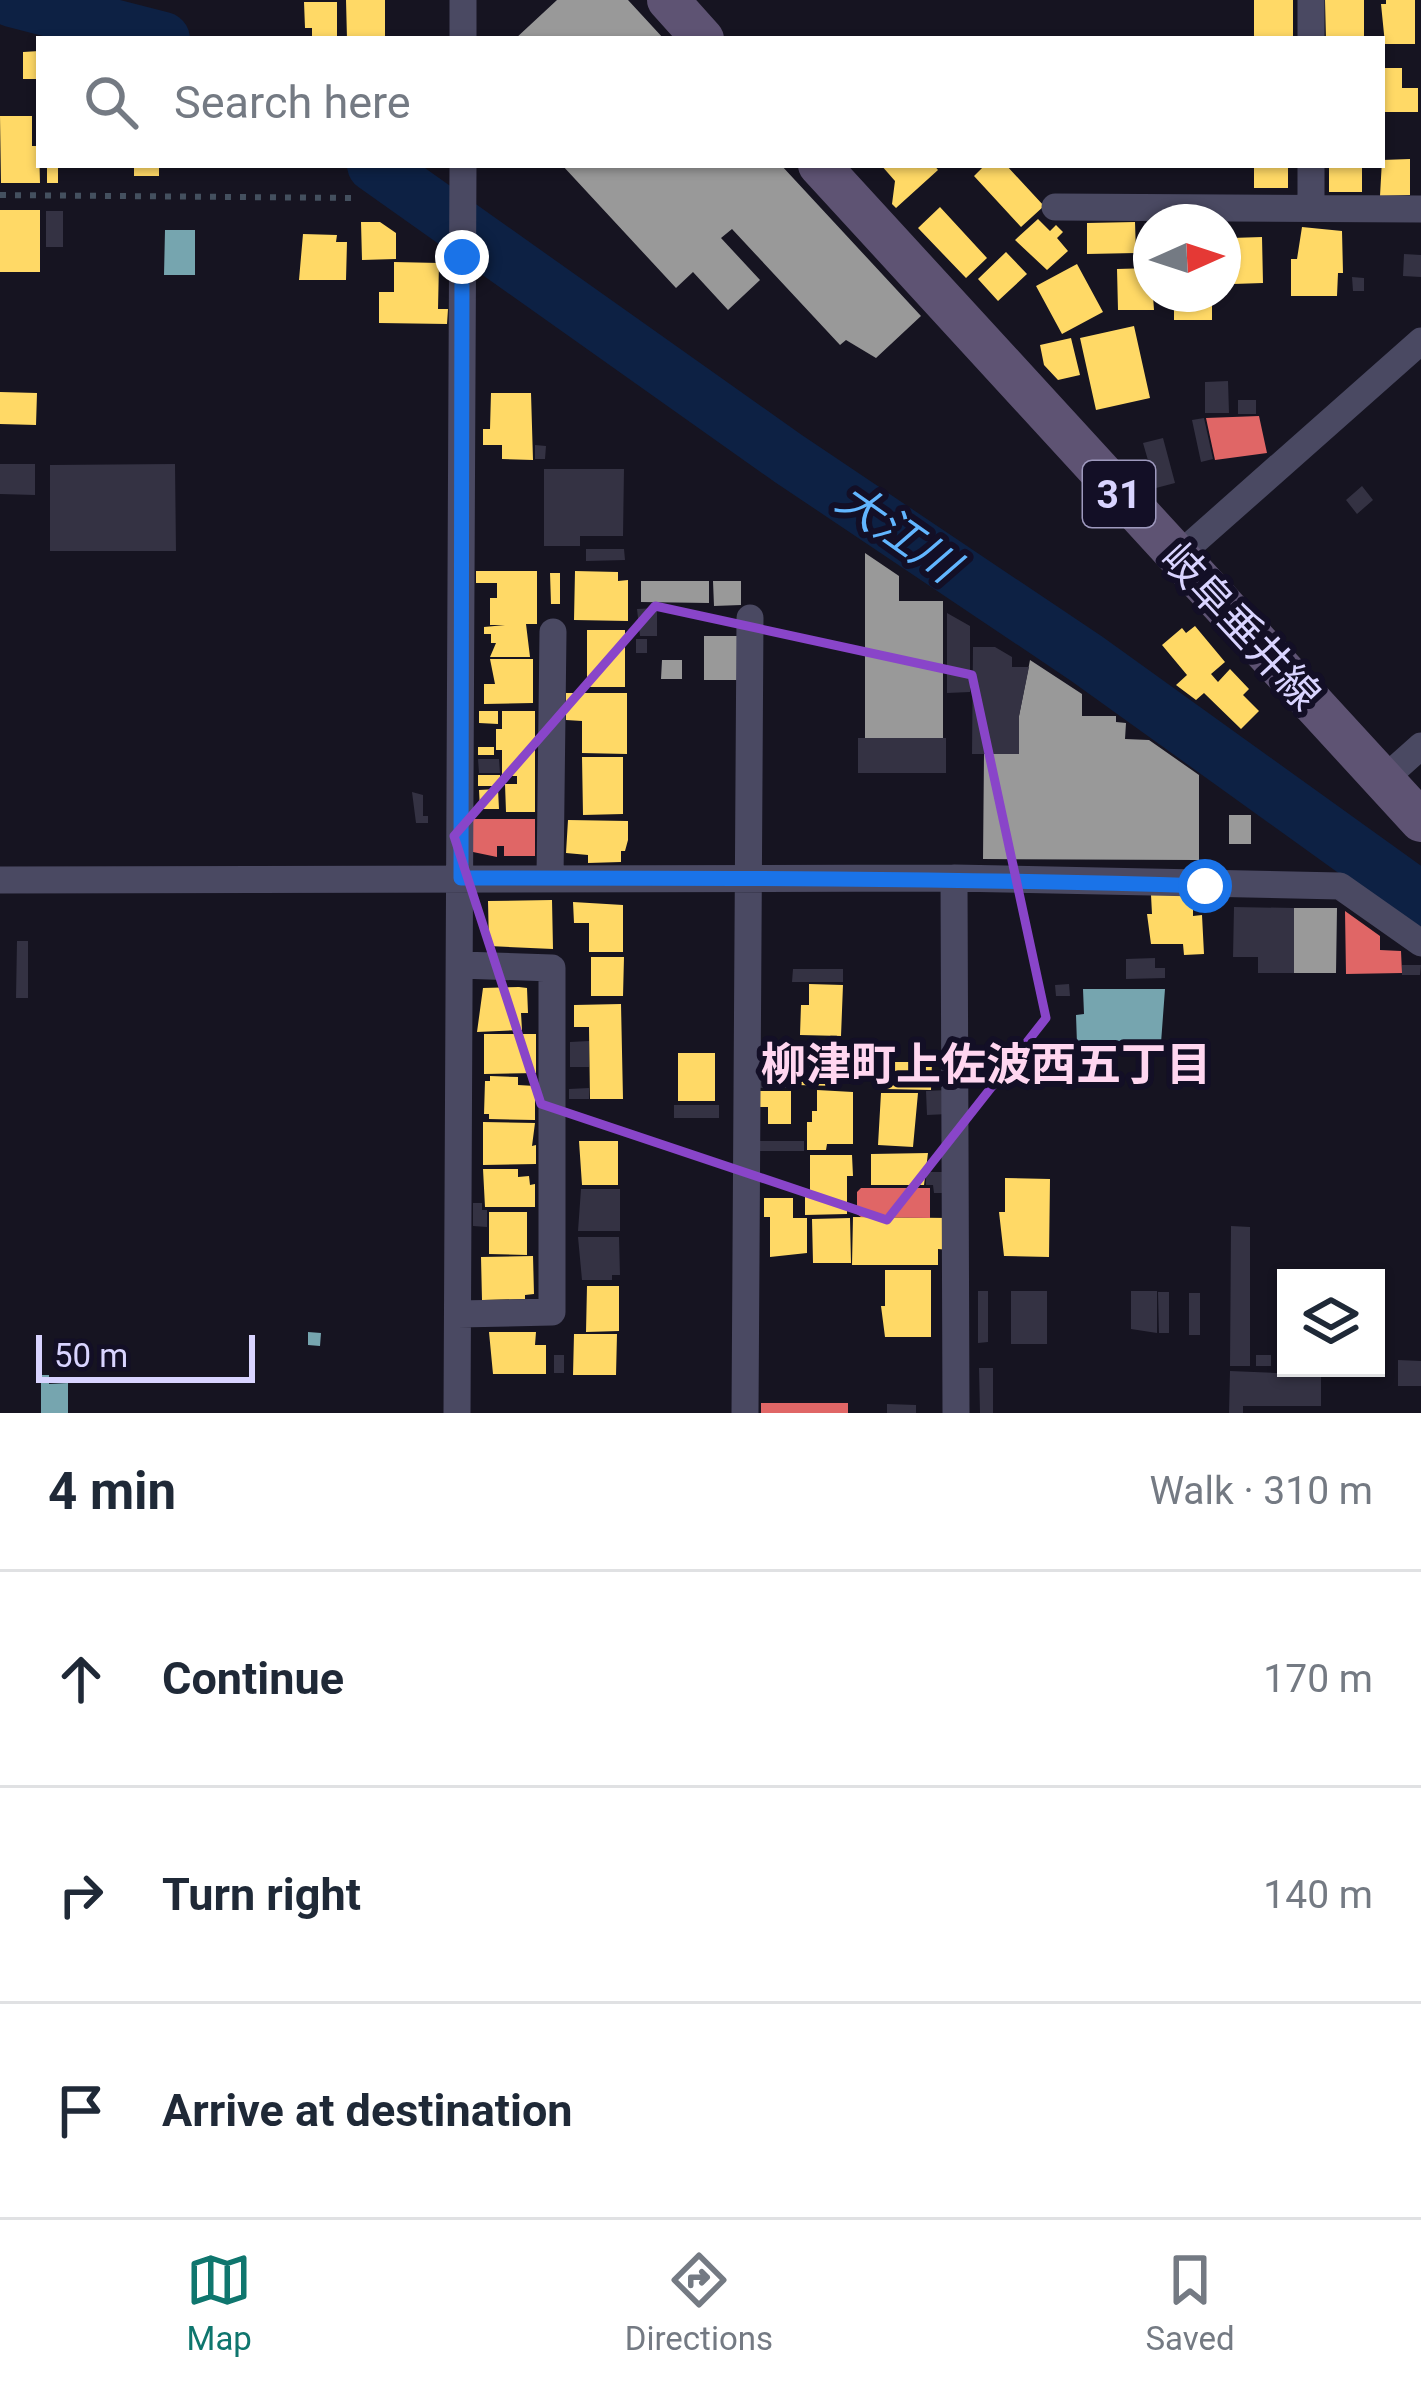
<!DOCTYPE html>
<html lang="en">
<head>
<meta charset="utf-8">
<style>
	:root { --surface:#fff; --page:#f6f6f7; --text:#1f2937; --muted:#747a83; --line:#e0e1e3; --accent:#0f766e }
	body { margin:0; font-family:Roboto,"Noto Sans JP",sans-serif; background:var(--page); color:var(--text) }
	.controls { position:absolute; right:36px; bottom:36px; display:grid; overflow:hidden; border-radius:0px; box-shadow:0 3px 9px #0004 }
	.controls button { width:108px; height:108px; display:grid; place-items:center; padding:0; border:0; border-bottom:3px solid var(--line); background:var(--surface); color:var(--text); font:60px sans-serif }
	.compass { position:absolute; left:1133px; top:204px; width:108px; height:108px; border-radius:50%; background:var(--surface); box-shadow:0 3px 9px #0004; rotate:87deg }
	.scale { position:absolute; left:36px; bottom:30px; width:219px; box-sizing:border-box; padding-left:12px; border:6px solid #d9d4ff; border-top:0; font-size:33px; line-height:42px; white-space:nowrap; color:#d9d4ff; -webkit-text-stroke:9px #130f26; paint-order:stroke }
	.stop { position:absolute; width:36px; height:36px; margin:-27px; border:9px solid #1a73e8; border-radius:50%; background:#fff }
	.stop.end { background:#1a73e8; border-color:#fff; box-shadow:0 3px 12px #0008 }
	.list { margin:0; padding:0; list-style:none }
	h2 { display:flex; justify-content:space-between; align-items:center; height:156px; margin:0; padding:0 48px; font-size:51px }
	h2 small { font-size:39px; font-weight:400; color:var(--muted) }
	.list li { display:grid; grid-template-columns:78px 1fr auto; gap:36px; align-items:center; box-sizing:border-box; height:216px; padding:0 48px; border-top:3px solid var(--line) }
	.list b { display:block; font-size:45px; white-space:nowrap }
	.list em { font-size:39px; font-style:normal; color:var(--muted) }
	.icon { flex:none; width:66px; height:66px; fill:none; stroke:currentColor; stroke-width:2; stroke-linecap:round; stroke-linejoin:round }
	.map { position:relative; flex:none; width:1421px; height:1413px; overflow:hidden }
	.search { position:absolute; background:var(--surface); box-shadow:0 3px 9px #0004; left:36px; right:36px; top:36px; height:132px; display:flex; align-items:center; gap:30px; box-sizing:border-box; padding:0 42px; border-radius:0px; color:var(--muted); font-size:45px }
	.sheet { height:804px; background:var(--surface) }
	nav { display:flex; justify-content:space-around; align-items:center; box-sizing:border-box; height:168px; border-top:3px solid var(--line); background:var(--surface); font-size:33px; color:var(--muted) }
	nav a { display:grid; justify-items:center; gap:6px }
	nav .on { color:var(--accent) }
	.map>svg:first-child { display:block }
	.homes { fill:#ffd966 }
	.shops { fill:#e06666 }
	.public { fill:#76a5af }
	.industry { fill:#999 }
	.lines { fill:none; stroke-linecap:round; stroke-linejoin:round }
	.river { stroke:#0d2144; stroke-width:54 }
	.building { fill:#343243 }
	.path { stroke:#44505f; stroke-width:6; stroke-dasharray:6 9; stroke-linecap:butt }
	.street { stroke:#4a4962; stroke-width:27 }
	.primary { stroke:#5e5373; stroke-width:42 }
	.route { stroke:#1a73e8; stroke-width:15 }
	.marked { fill:none; stroke:#8945c9; stroke-width:9; stroke-linejoin:round }
	.labels { text-anchor:middle; stroke-width:12; stroke-linejoin:round; paint-order:stroke }
	.shield { fill:#130f26; stroke:#9e99be; stroke-width:3 }
	.shield-label { font-size:39px; font-weight:bold; fill:#d9d4ff }
	.street-label { font-size:42px; fill:#d9d4ff; stroke:#130f26 }
	.water-label { font-size:45px; font-style:italic; fill:#62b6ff; stroke:#130f26 }
	.neighbourhood-label { font-size:45px; font-weight:bold; fill:#ffd6f0; stroke:#130f26 }
</style>
</head>
<body>
<div class="map">
<svg width="1421" height="1413" viewBox="0 0 1421 1413">
	<rect width="100%" height="100%" fill="#161421"/>
	<!-- homes -->
	<path class="homes" d="M346 0H385V39H347Z
		M1254 0H1293V38H1254Z
		M1325 0H1364V39H1326Z
		M1386 0H1415V44H1385L1381 4H1386Z
		M304 2H337V39H312V28H305Z
		M39 51V79H23V52Z
		M1382 68H1402V88H1418V112H1382Z
		M0 116H32V146H39L40 183H1Z
		M1410 159V195L1380 196 1382 160Z
		M47 165H58V183H47Z
		M134 165H159V176H134Z
		M881 165H934L938 170 896 208 892 204 895 181Z
		M985 165H1006L1044 206 1021 227 974 176Z
		M1254 165H1288V188H1254Z
		M1329 165H1362V192H1329Z
		M940 207 987 258 966 278 918 228Z
		M0 210H40V272H0Z
		M1038 219 1050 231 1056 225 1063 232 1057 238 1068 251 1047 270 1015 240Z
		M361 222H380L396 233V259L362 260Z
		M1135 222 1136 253 1087 254V223Z
		M1302 227 1342 231 1343 273H1338L1337 296H1291V259H1297Z
		M303 234 337 235 336 242H347L346 280H299Z
		M1262 237 1263 283 1233 284 1231 238Z
		M1006 252 1027 274 998 301 978 279Z
		M394 262 439 263 438 309H448L447 324 379 323V292H394Z
		M1077 264 1103 312 1062 334 1036 286Z
		M1151 268 1154 310H1118L1117 269Z
		M1174 294H1212V320H1174Z
		M1134 326 1150 398 1096 410 1080 338Z
		M1071 338 1080 375 1058 380 1044 365 1040 345Z
		M0 392 37 393 36 425 0 424Z
		M491 393H531L533 460 502 459V445H483V429H490Z
		M476 571H537V624H526L530 657H490L496 643H491V634H484V627L505 625H490V598H497V583H476Z
		M575 571 618 572V581L628 580V621L574 620Z
		M550 573H560V604H551Z
		M1195 626 1225 662 1211 674 1218 682 1230 669 1249 689 1243 695 1259 711 1241 729 1204 693 1196 700 1176 685 1187 675 1162 645 1182 628 1186 633Z
		M587 630H625V687H587Z
		M490 659H533V703L484 704V684H495Z
		M566 693H627V754L582 753V721L566 720Z
		M479 711H498V724L479 723Z
		M502 711H535V812H506L505 784H517V776H502V750H496V729H502Z
		M478 747H494V755H478Z
		M582 757H623V814L583 815Z
		M478 775H500V786H478Z
		M498 789 499 809H480L479 790Z
		M568 820 628 821V840L625 851H621V862L588 863V855L566 853Z
		M1151 895H1193V916L1202 915 1204 954 1184 955 1183 944H1151L1147 914H1152Z
		M552 900 553 949 489 946 488 901Z
		M573 902 623 905V952H589V923H574Z
		M591 957H624L623 996H591Z
		M809 984 843 985 841 1036 800 1035 801 1005H809Z
		M519 987 527 988 528 1013H521L522 1030 477 1032 483 988Z
		M621 1004 623 1099H590L589 1027H574V1005Z
		M484 1034H536V1073L484 1074Z
		M790 1047 842 1048V1077H838L837 1086 796 1085V1071H790Z
		M678 1053H715V1101H678Z
		M886 1062H932L931 1090 885 1089Z
		M490 1076 518 1077V1085L535 1086V1120L489 1119V1114H484L485 1081H490Z
		M817 1090 853 1092V1144H827L826 1150H807V1122H812V1111H817Z
		M755 1091H791V1124H768V1107H755Z
		M881 1093H918L913 1147 878 1145Z
		M483 1122 535 1123 532 1146 536 1145V1164L483 1165Z
		M579 1141H618V1185H582Z
		M928 1153 924 1185H871V1154Z
		M810 1155H852L853 1176H847V1214L805 1215V1191L810 1192Z
		M483 1169H518V1177L529 1176 530 1185 535 1184V1207H485Z
		M1005 1178 1050 1179 1049 1257 1004 1256 999 1212H1005Z
		M764 1198H793V1218H807V1253L770 1257V1217H764Z
		M489 1212H527V1255L489 1254Z
		M853 1217 950 1218 949 1250 938 1249V1265H852Z
		M850 1218 851 1263H813L812 1219Z
		M533 1256 534 1294 525 1295V1299L482 1300 481 1257Z
		M885 1270H931V1337H885L881 1306H885Z
		M587 1286H619V1331L586 1332Z
		M489 1332H536L535 1345H546V1374H493Z
		M574 1334H617L616 1375H573Z"/>
	<!-- shops -->
	<path class="shops" d="M1259 416 1267 453 1215 460 1206 418Z
		M473 819H535V856H504V846H497V857L473 852Z
		M1345 911 1380 936V950L1401 951 1402 973 1346 974Z
		M861 1188H930V1218L861 1217 857 1214V1192Z
		M761 1403H848V1413H761Z"/>
	<!-- public -->
	<path class="public" d="M165 230H195V275H164Z
		M1083 989H1165L1161 1043 1077 1044 1076 1015 1084 1014Z
		M308 1332 321 1333 320 1346 308 1345Z
		M41 1375H49V1384L68 1383V1413H41Z"/>
	<!-- industry -->
	<path class="industry" d="M557 0H628L664 39H515Z
		M562 165H781L921 316 876 358 846 340 840 345 732 229 721 238 760 280 728 310 693 272 676 288Z
		M865 553 899 576V601H943V738H865Z
		M641 581H709V603L641 602Z
		M713 581H741V605L714 606Z
		M704 636H737V680H704Z
		M662 660H682V679H661Z
		M1030 660 1082 694V716H1116V722L1126 723 1125 739 1149 740 1199 775V860L983 859 984 754H1019V716Z
		M1229 815H1251V844H1229Z
		M1294 908H1337L1336 973H1294Z"/>
	<g class="lines">
		<!-- river -->
		<path class="river" d="M12 0 163 39
			M374 165 789 459 1087 659 1421 899"/>
	</g>
	<!-- building -->
	<path class="building" d="M46 211H63V247H46Z
		M1144 223H1151V268H1145Z
		M1404 254 1421 255V277L1403 276Z
		M1352 277 1364 278V291H1353Z
		M1228 381 1229 413H1205V382Z
		M1238 400H1256V414H1238Z
		M1204 418 1213 459 1201 462 1192 420Z
		M1163 438 1175 483 1156 488 1143 443Z
		M535 445 546 446 545 459H535Z
		M0 464H35V495L0 494Z
		M175 464 176 551H50V465Z
		M544 469H624L623 536H580V546H544Z
		M1362 486 1373 500 1357 514 1346 500Z
		M586 549H624L625 560 586 561Z
		M657 608V636H640L637 609Z
		M947 613 970 626V692L947 693Z
		M636 639H647V653H636Z
		M973 647H995L1012 657V667H1029L1019 716V754H972Z
		M858 738H946V773H858Z
		M478 759H499L500 773H479Z
		M412 792 423 795V816H428V823H416Z
		M1234 907 1294 908V973H1258V957H1233Z
		M17 941H28V998H16Z
		M1155 958V968H1165V978L1126 979V959Z
		M1402 965H1421L1420 975H1402Z
		M793 969H843V982H792Z
		M1069 984 1070 996H1056L1055 985Z
		M589 1041V1067H570V1042Z
		M756 1053H778V1065H756Z
		M759 1067H786V1088H759Z
		M589 1088V1099H569V1089Z
		M947 1090 948 1114 927 1115 926 1091Z
		M674 1105H719V1118H674Z
		M759 1141H804V1151H760Z
		M926 1172H946L947 1193H934L933 1185H926Z
		M581 1189H620V1231H578Z
		M473 1203H482V1210H487V1227L473 1226Z
		M1231 1226 1250 1227V1366H1230Z
		M578 1237H619L620 1275H612V1280H582Z
		M978 1291H988V1342L978 1343Z
		M1011 1291H1047V1344H1011Z
		M1131 1291H1157V1333L1131 1329Z
		M1158 1292H1169V1333H1159Z
		M1189 1293H1200V1335H1189Z
		M554 1355H564V1373H554Z
		M1256 1355H1271V1366H1256Z
		M1398 1360 1421 1361V1386H1398Z
		M979 1368H993V1413H980Z
		M1230 1371 1321 1375V1406H1243V1413H1229Z
		M887 1404 916 1405V1413H887Z"/>
	<g class="lines">
		<!-- path -->
		<path class="path" d="M0 195 359 198"/>
		<!-- street -->
		<path class="street" d="M1311 0V39
			M463 39V0
			M1311 165V208
			M1055 207 1421 209
			M1177 557 1421 341
			M1383 780 1421 746
			M550 878 553 632
			M954 878 956 1413
			M0 880 954 878 1340 886 1421 943
			M458 1314 552 1312V968L460 965
			M457 1413 463 165
			M745 1413 750 618"/>
		<!-- primary -->
		<path class="primary" d="M668 0 703 39
			M819 165 1421 821"/>
	</g>
	<g class="lines">
		<!-- route -->
		<path class="route" d="M462 257 461 878C709 878 957 878 1205 886"/>
	</g>
	<!-- marked area -->
	<path class="marked" d="M655 606 972 675 1046 1018 887 1220 541 1104 454 836Z"/>
	<g class="labels">
		<!-- shield labels -->
		<rect class="shield" x="1083" y="461" width="72" height="66" rx="9"/>
		<g class="shield-label">
			<text x="1119" y="508">31</text>
		</g>
		<!-- street labels -->
		<g class="street-label">
			<text transform="translate(1241 626) rotate(47)" y="15">岐阜垂井線</text>
		</g>
		<!-- water labels -->
		<g class="water-label">
			<text transform="translate(898 532) rotate(35)" y="16">大江川</text>
		</g>
		<!-- neighbourhood labels -->
		<g class="neighbourhood-label">
			<text x="986" y="1080">柳津町上佐波西五丁目</text>
		</g>
	</g>
</svg>
<div class="controls">
<button><svg class="icon" aria-label="layers" viewBox="0 0 24 24"><path d="M12 4l9 5-9 5-9-5zM3 14l9 5 9-5"/></svg></button>
</div>
<svg class="compass" viewBox="-18 -18 36 36"><path d="M0-13l5 13h-10z" fill="#e53935"/><path d="M0 13l5-13h-10z" fill="#747a83"/></svg>
<div class="scale">50 m</div>
<div class="stop" style="left:1205px;top:886px"></div>
<div class="stop end" style="left:462px;top:257px"></div>
<div class="search"><svg class="icon" aria-label="search" viewBox="0 0 24 24"><circle cx="10" cy="10" r="6"/><path d="M15 15l6 6"/></svg>Search here</div>
</div>
<section class="sheet">
<h2>4 min<small>Walk · 310 m</small></h2>
<ul class="list">
<li><svg class="icon" aria-label="ahead" viewBox="0 0 24 24"><path d="M12 20V5M6 11l6-6 6 6"/></svg><div><b>Continue</b></div><em>170 m</em></li>
<li><svg class="icon" aria-label="right" viewBox="0 0 24 24"><path d="M7 20v-9h11M14 6l5 5-5 5"/></svg><div><b>Turn right</b></div><em>140 m</em></li>
<li><svg class="icon" aria-label="arrive" viewBox="0 0 24 24"><path d="M6 21V4h12l-3 4 3 4H6"/></svg><div><b>Arrive at destination</b></div></li>
</ul>
</section>
<nav>
<a class="on"><svg class="icon" aria-label="map" viewBox="0 0 24 24"><path d="M3 6l6-2 6 2 6-2v14l-6 2-6-2-6 2zM9 4v14M15 6v14"/></svg>Map</a>
<a><svg class="icon" aria-label="directions" viewBox="0 0 24 24"><path d="M12 3l9 9-9 9-9-9zM9 14v-3h6M13 9l2 2-2 2"/></svg>Directions</a>
<a><svg class="icon" aria-label="saved" viewBox="0 0 24 24"><path d="M7 4h10v16l-5-4-5 4z"/></svg>Saved</a>
</nav>
</body>
</html>
